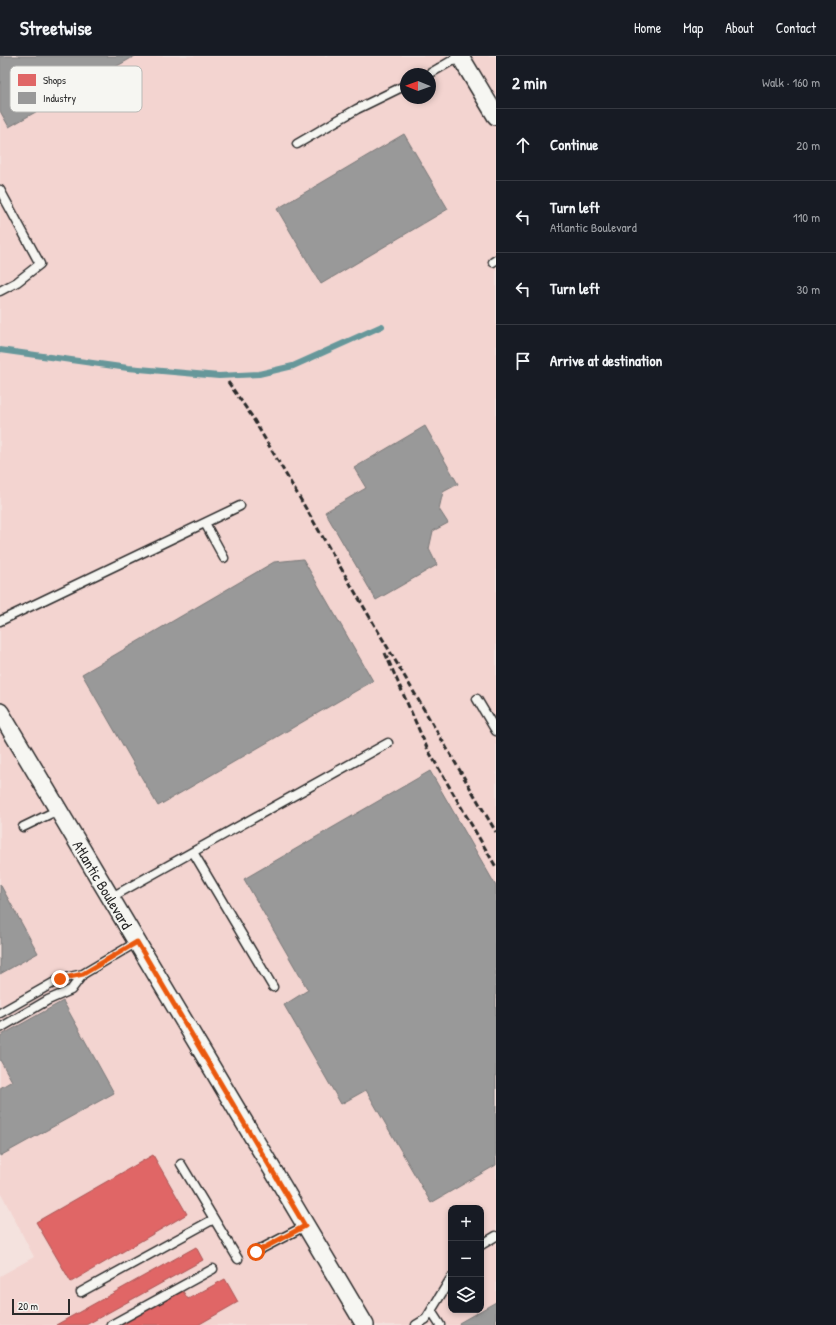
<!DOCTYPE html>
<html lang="en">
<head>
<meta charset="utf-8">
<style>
	:root { --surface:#171b24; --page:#20242c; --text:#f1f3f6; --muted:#9ea1a6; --line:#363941 }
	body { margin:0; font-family:"Patrick Hand",sans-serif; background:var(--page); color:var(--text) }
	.controls { position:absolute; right:12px; bottom:12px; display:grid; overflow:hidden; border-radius:8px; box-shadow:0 2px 6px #0003 }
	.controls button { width:36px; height:36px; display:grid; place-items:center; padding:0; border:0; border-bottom:1px solid var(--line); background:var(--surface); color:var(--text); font:20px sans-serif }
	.compass { position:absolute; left:400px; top:12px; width:36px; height:36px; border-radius:50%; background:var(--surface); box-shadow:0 2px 6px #0003; rotate:271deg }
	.scale { position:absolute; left:12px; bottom:10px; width:58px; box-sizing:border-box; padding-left:4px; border:2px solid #2b2b2b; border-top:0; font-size:11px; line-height:14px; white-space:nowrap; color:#2b2b2b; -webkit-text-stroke:3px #f6f6f2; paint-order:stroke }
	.stop { position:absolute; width:12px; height:12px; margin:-9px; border:3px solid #ea580c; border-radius:50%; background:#fff }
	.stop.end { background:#ea580c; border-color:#fff; box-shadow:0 1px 4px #0008 }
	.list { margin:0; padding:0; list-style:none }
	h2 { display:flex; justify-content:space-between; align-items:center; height:52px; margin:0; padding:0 16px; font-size:17px }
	h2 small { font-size:13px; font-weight:400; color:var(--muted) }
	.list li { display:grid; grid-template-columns:26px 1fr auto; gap:12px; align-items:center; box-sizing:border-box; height:72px; padding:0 16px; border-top:1px solid var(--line) }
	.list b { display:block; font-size:15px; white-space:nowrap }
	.list p { margin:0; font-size:13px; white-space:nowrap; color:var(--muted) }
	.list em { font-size:13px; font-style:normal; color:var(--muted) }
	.icon { flex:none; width:22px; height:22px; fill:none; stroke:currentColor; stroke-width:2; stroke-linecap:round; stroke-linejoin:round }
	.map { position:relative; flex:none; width:496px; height:1269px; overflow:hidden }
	header { display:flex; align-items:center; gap:24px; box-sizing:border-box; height:56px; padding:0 20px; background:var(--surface); border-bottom:1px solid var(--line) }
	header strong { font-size:19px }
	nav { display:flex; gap:22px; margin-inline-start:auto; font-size:14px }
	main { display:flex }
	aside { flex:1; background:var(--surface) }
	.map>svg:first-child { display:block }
	.built { fill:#f3d4d0; fill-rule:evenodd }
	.shops { fill:#e06666; stroke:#aa5454 }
	.industry { fill:#999; stroke:#787878 }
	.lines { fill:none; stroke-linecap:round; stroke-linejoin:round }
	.stream { stroke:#66979a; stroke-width:6 }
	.service-casing { stroke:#2b2b2b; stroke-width:11 }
	.minor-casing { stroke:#2b2b2b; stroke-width:20 }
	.service { stroke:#f6f6f2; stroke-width:8 }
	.minor { stroke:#f6f6f2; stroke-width:17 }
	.rail { stroke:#2b2b2b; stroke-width:3; stroke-dasharray:6 3; stroke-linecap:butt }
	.route { stroke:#ea580c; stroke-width:5 }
	.labels { text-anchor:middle; stroke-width:4; stroke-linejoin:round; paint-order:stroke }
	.street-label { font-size:15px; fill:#2b2b2b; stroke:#f6f6f2 }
	.key { fill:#f6f6f2; stroke:#b9b9b6; stroke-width:1 }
	.key-label { font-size:11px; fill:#2b2b2b }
</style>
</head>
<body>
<header>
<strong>Streetwise</strong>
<nav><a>Home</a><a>Map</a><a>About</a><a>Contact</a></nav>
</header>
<main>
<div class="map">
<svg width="496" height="1269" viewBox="0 0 496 1269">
	<rect width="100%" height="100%" fill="#f4e2de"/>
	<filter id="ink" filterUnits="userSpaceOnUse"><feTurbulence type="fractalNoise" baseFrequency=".025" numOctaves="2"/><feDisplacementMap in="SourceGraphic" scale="8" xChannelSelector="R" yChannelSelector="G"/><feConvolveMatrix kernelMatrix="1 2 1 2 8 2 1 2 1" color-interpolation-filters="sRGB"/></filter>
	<g filter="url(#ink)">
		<!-- built -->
		<path class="built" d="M0 0H496V1269H0V1220L34 1201 0 1135ZM406 18H430V42H406ZM451 1152H481V1254H451Z"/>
		<!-- shops -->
		<path class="shops" d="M153 1099 187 1158 71 1226 36 1166Z
			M196 1191 203 1204 86 1269H56Z
			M225 1223 238 1246 198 1269H120L182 1234 188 1243Z"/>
		<!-- industry -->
		<path class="industry" d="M0 0H135L9 71 0 55Z
			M404 78 448 153 321 228 277 153Z
			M425 370 458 428 443 436 439 453 448 467 433 475 429 493 437 509 376 544 325 456 366 432 354 412Z
			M303 503 373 625 158 750 82 618 274 506Z
			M430 715 496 830V1109L431 1147 366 1034 341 1048 284 949 308 934 244 823Z
			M0 828 38 897 0 918Z
			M63 945 114 1037 0 1100V1032L12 1025 0 1004V980Z
			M496 1246V1269H460L459 1267Z"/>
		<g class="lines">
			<!-- stream -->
			<path class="stream" d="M0 294 128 312 219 320 259 318 293 310 382 270"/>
			<!-- service casing -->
			<g class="service-casing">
				<path id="service" d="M429 18 460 0
					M297 88 357 53 406 29
					M0 134 40 208 17 226 0 235
					M493 206 496 204
					M205 467 224 502
					M0 565 240 450
					M477 643 496 675
					M23 771 58 754
					M193 796 273 931
					M110 842 388 687
					M0 957 60 923 83 918 137 886
					M0 972 48 944 71 934 83 918
					M181 1108 238 1203
					M481 1189 496 1180
					M255 1196 305 1170
					M81 1236 214 1163
					M431 1255 440 1269
					M111 1269 213 1213
					M416 1269 426 1263 451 1222"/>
			</g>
			<!-- minor casing -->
			<g class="minor-casing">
				<path id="minor" d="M460 0 496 60
					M0 656 365 1269"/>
			</g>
			<!-- service -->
			<use href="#service" class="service"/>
			<!-- minor -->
			<use href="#minor" class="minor"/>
			<!-- rail -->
			<path class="rail" d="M228 326 251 359 496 776
				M385 597 428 694 496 811"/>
		</g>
	</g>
	<g class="lines" filter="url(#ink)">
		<!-- route -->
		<path class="route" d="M60 923 83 918 137 886 305 1170 256 1196"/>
	</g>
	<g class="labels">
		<!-- street labels -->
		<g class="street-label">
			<text transform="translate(102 829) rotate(59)" y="5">Atlantic Boulevard</text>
		</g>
	</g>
	<!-- legend -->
	<rect x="10" y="10" width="132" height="46" rx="6" class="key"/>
	<rect x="18" y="18" width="18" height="12" fill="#e06666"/>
	<rect x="18" y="36" width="18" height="12" fill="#999"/>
	<g class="key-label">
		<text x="43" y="28">Shops</text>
		<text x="43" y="46">Industry</text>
	</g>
</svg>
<div class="controls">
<button>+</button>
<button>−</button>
<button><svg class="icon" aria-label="layers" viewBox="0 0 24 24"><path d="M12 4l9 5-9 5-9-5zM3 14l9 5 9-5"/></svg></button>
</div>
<svg class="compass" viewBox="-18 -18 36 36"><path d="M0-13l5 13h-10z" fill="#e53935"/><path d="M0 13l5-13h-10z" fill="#9ea1a6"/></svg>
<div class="scale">20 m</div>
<div class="stop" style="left:256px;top:1196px"></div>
<div class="stop end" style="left:60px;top:923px"></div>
</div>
<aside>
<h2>2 min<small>Walk · 160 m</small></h2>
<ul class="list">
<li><svg class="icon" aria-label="ahead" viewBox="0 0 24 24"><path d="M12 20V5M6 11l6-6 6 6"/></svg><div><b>Continue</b></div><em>20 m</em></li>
<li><svg class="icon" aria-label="left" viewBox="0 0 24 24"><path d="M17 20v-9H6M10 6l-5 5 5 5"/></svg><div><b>Turn left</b><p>Atlantic Boulevard</p></div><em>110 m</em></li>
<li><svg class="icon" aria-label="left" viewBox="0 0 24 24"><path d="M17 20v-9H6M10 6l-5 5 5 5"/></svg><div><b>Turn left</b></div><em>30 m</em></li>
<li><svg class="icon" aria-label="arrive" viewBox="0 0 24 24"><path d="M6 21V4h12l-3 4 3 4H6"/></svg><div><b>Arrive at destination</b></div></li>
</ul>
</aside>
</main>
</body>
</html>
